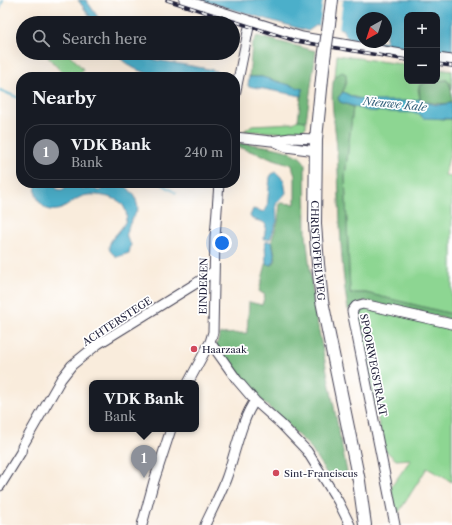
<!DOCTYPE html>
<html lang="en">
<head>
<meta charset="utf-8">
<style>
	:root { --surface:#171b24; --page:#242831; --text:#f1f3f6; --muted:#9ea1a6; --line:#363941; --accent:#8c9099 }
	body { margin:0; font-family:"Libre Caslon Text",serif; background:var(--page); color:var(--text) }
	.controls { position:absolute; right:12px; top:12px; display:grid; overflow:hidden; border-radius:8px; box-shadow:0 4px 16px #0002 }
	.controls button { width:36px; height:36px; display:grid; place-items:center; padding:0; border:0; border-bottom:1px solid var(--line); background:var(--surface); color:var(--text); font:20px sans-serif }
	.compass { position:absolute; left:356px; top:12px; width:36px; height:36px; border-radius:50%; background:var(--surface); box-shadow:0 4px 16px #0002; rotate:219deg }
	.you { position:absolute; left:222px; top:243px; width:14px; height:14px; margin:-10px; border:3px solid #fff; border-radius:50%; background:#1a73e8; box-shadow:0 0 0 6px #1a73e833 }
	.badge { display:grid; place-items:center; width:26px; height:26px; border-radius:50%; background:var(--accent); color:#fff; font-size:13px; font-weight:700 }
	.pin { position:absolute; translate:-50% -33px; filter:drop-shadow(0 1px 2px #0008) }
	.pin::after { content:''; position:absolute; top:21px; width:14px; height:12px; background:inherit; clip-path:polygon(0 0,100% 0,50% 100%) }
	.popup { position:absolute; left:89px; top:380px; width:110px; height:52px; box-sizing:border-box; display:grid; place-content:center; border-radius:8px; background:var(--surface); filter:drop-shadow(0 1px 3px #0005); font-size:13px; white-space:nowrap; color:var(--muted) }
	.popup b { font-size:15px; color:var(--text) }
	.popup::after { content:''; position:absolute; left:50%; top:100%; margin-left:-8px; border:8px solid transparent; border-top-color:var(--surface) }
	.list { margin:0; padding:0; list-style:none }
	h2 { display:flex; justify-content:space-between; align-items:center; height:52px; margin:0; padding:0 16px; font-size:17px }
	h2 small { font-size:13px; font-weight:400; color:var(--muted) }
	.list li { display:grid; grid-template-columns:26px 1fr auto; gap:12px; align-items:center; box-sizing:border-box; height:56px; margin:0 8px 8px; padding:0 8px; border:1px solid var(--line); border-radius:16px }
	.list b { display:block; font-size:15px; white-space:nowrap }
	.list p { margin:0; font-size:13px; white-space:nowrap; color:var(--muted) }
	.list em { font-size:13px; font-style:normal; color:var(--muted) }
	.icon { flex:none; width:22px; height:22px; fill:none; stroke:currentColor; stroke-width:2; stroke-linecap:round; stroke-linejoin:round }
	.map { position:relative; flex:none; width:452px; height:525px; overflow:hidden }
	.search { position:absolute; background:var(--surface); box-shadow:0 4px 16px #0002; left:16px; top:16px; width:224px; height:44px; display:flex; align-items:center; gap:10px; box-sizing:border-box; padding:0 14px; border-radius:22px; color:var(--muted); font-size:15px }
	.panel { position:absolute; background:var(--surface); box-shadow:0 4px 16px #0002; left:16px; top:72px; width:224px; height:116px; border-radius:16px }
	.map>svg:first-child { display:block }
	.green { fill:#8dd692; stroke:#587c66 }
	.forest { fill:#72b77c; stroke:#4a6c5c }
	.water { fill:#4bafca; stroke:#366882 }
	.pier { fill:#f9ecdc }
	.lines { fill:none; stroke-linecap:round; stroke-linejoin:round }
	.stream { stroke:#4bafca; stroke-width:2 }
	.minor-casing { stroke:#424053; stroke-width:11 }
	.major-casing { stroke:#424053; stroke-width:14 }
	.minor { stroke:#fff; stroke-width:9 }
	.major { stroke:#fff; stroke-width:12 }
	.rail-casing { stroke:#22223b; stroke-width:3.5 }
	.rail { stroke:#fff; stroke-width:2; stroke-dasharray:6; stroke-linecap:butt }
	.major-bridge-casing { stroke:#424053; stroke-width:14; stroke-linecap:butt }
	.major-bridge { stroke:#fff; stroke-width:12 }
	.poi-dot { fill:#d1495b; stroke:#fff; stroke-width:1.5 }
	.labels { text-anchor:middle; stroke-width:3.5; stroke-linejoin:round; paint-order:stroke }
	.street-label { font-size:10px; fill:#22223b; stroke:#fff }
	.poi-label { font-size:10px; fill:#22223b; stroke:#fff; text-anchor:start }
	.water-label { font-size:11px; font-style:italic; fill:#34617b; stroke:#fff }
</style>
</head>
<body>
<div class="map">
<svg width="452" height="525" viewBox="0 0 452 525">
	<rect width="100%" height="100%" fill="#fff"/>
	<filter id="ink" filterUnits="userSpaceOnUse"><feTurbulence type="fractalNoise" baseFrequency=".025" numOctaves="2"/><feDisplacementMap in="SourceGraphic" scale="8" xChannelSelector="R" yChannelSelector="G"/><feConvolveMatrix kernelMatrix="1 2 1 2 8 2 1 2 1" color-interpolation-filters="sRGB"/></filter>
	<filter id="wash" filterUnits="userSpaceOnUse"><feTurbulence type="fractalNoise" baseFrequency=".012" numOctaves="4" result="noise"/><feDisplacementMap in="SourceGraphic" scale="16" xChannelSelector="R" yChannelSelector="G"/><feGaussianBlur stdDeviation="0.9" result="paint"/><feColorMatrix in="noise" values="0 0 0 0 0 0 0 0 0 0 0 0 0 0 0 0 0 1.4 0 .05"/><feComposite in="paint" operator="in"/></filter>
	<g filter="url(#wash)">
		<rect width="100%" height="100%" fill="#f9ecdc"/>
		<!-- green -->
		<path class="green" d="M50 53H68L83 69 82 72 77 77H66L47 56Z
			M337 55 407 65V81H434L427 82 418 89 420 99C396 104 365 104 343 92L347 80 337 75 335 77Z
			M437 69 452 71V89L450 83 447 80 437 81Z
			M353 107C375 112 397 108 419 113 432 116 437 120 452 119V144L445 175 452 177V314L366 293H350L345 177Z
			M298 120 306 121V127L297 133 244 131 252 125 293 123Z
			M364 308 452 327V482L427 468 397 515 391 487 411 459 396 460 384 449 356 315 359 310Z"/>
		<!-- forest -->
		<path class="forest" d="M257 36 316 51 306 121 298 120 302 89 262 77H249L252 44Z
			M342 72 346 74C347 83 344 91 338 98L340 102 353 107 345 177 350 293H366L452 314V320L364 301 348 310C339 257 340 204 337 150 336 128 330 106 333 83 334 77 337 75 342 72Z
			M447 80C452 86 452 95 452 103 440 104 431 104 420 99L419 86 427 82Z
			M241 143C256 145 300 148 305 164L306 235 315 311 347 472 330 479 310 447 253 392 216 346 220 334 247 333 249 302 262 305 265 295 259 291 266 264 272 265 276 260 272 239 278 222 280 203 295 204V176L292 165 241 148H235V145Z"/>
		<!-- water -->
		<path class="water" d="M78 0H86L102 23H95Z
			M200 0H452V54L437 52V15H407V48L367 42H386V18H362V41L348 39 342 29 317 25 308 31Z
			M116 53 209 69 232 76C225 79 212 77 205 77 174 77 136 80 116 53Z
			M249 77H262L303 89 301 96 248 86Z
			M343 92 355 98 378 101H409L420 99 428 103 438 105 452 103V119L423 118 418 113 368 111 340 102 338 98Z
			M276 172 284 180 286 193 276 204 277 221 270 239H264L266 225 263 222 252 219 250 216 253 209 264 212 267 208 270 177 272 174Z
			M37 183H55L57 189 61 190 65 188 66 183H80L82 189 94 188 98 191 114 184 127 187 135 196 138 208C135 218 119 233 131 244L129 253 117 257C92 242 135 230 125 209 123 205 121 202 117 200 108 196 93 193 83 196 72 199 64 213 50 210 40 208 32 191 37 183Z
			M267 241 272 242 275 259 272 265 266 264 265 243Z"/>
		<!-- pier -->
		<path class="pier" d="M323 0H343L339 30 319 27Z"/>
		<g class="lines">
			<!-- stream -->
			<path class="stream" d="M0 9 3 0
				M0 90 21 99
				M160 183 176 193"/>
		</g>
	</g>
	<g filter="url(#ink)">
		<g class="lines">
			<!-- minor casing -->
			<g class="minor-casing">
				<path id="minor" d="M184 0 302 37 407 55
					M437 58 452 60
					M235 95 250 22
					M235 137 271 141 290 138 316 139
					M273 141 286 147 316 151
					M210 342 237 380 255 401 281 424 307 451 338 501 350 525
					M188 383 210 342 213 332 215 237 219 183
					M0 486 21 452 22 447 61 379 72 365 98 344 195 284 214 271
					M142 525 154 481 171 429
					M205 525C212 510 220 495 226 479 234 458 242 417 255 401
					M395 525 352 311 356 306 363 304 452 324"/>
			</g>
			<!-- major casing -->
			<g class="major-casing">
				<g id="major">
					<path d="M330 17 332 0"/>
					<path id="s1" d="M324 59 316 139 315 224 318 264 322 301 359 481 365 525"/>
				</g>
			</g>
			<!-- minor -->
			<use href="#minor" class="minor"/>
			<!-- major -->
			<use href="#major" class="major"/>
			<!-- rail casing -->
			<g class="rail-casing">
				<path id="rail" d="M167 0 296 41 407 60
					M437 64 452 66"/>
			</g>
			<!-- rail -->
			<use href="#rail" class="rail"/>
			<!-- major-bridge casing -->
			<g class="major-bridge-casing">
				<path id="major-bridge" d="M324 59 330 17"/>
			</g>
			<!-- major-bridge -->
			<use href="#major-bridge" class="major-bridge"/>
		</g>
	</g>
	<!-- markers -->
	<g class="poi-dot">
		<circle cx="194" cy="349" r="4"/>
		<circle cx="276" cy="473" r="4"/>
	</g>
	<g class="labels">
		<!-- street labels -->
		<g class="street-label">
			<text dy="4" stroke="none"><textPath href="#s1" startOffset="192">CHRISTOFFELWEG</textPath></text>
			<text transform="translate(203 286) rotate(-89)" y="4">EINDEKEN</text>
			<text transform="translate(117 321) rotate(-33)" y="4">ACHTERSTEGE</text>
			<text transform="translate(374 365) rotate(79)" y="4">SPOORWEGSTRAAT</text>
		</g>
		<!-- poi labels -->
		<g class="poi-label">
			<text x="202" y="353">Haarzaak</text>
			<text x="284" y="477">Sint-Franciscus</text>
		</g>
		<!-- water labels -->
		<g class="water-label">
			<text transform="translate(395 104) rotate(6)" y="4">Nieuwe Kale</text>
		</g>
	</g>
</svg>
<div class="controls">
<button>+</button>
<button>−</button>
</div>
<svg class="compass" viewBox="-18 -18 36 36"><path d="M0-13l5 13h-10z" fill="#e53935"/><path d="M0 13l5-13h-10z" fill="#9ea1a6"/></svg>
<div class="you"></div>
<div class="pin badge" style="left:144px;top:478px">1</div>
<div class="popup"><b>VDK Bank</b>Bank</div>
<div class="search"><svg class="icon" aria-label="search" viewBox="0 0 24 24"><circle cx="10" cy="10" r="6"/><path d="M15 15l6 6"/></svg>Search here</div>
<section class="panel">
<h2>Nearby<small></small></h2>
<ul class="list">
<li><span class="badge">1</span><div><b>VDK Bank</b><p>Bank</p></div><em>240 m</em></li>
</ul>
</section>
</div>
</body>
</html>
